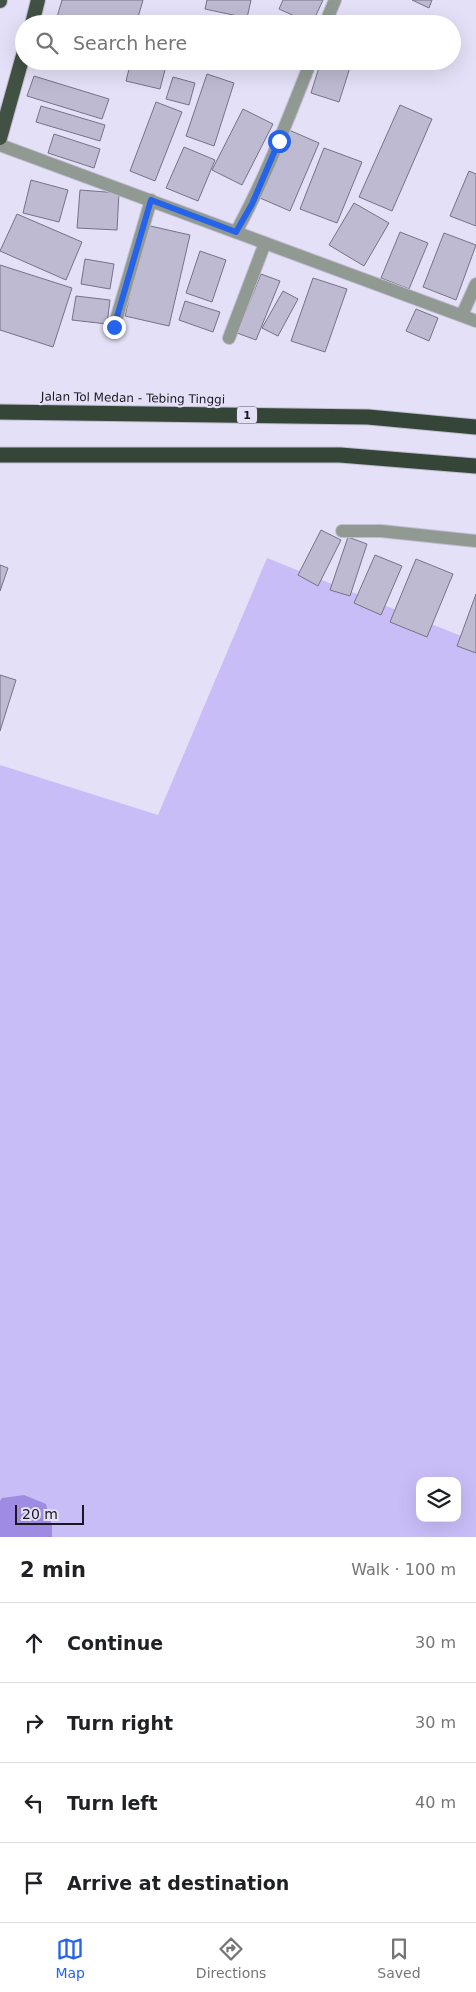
<!DOCTYPE html>
<html lang="en">
<head>
<meta charset="utf-8">
<style>
	:root { --surface:#fff; --page:#f2f2f2; --text:#202124; --muted:#757577; --line:#e0e0e0; --accent:#2563eb }
	body { margin:0; font-family:"DejaVu Sans",sans-serif; background:var(--page); color:var(--text) }
	.controls { position:absolute; right:15px; bottom:15px; display:grid; overflow:hidden; border-radius:10px; box-shadow:0 5px 20px #0002 }
	.controls button { width:45px; height:45px; display:grid; place-items:center; padding:0; border:0; border-bottom:1px solid var(--line); background:var(--surface); color:var(--text); font:25px sans-serif }
	.scale { position:absolute; left:15px; bottom:12px; width:69px; box-sizing:border-box; padding-left:5px; border:2px solid #191820; border-top:0; font-size:14px; line-height:18px; white-space:nowrap; color:#191820; -webkit-text-stroke:4px #e4e0f7; paint-order:stroke }
	.stop { position:absolute; width:15px; height:15px; margin:-11px; border:4px solid #2563eb; border-radius:50%; background:#fff }
	.stop.end { background:#2563eb; border-color:#fff; box-shadow:0 1px 5px #0008 }
	.list { margin:0; padding:0; list-style:none }
	h2 { display:flex; justify-content:space-between; align-items:center; height:65px; margin:0; padding:0 20px; font-size:21px }
	h2 small { font-size:16px; font-weight:400; color:var(--muted) }
	.list li { display:grid; grid-template-columns:32px 1fr auto; gap:15px; align-items:center; box-sizing:border-box; height:80px; padding:0 20px; border-top:1px solid var(--line) }
	.list b { display:block; font-size:19px; white-space:nowrap }
	.list em { font-size:16px; font-style:normal; color:var(--muted) }
	.icon { flex:none; width:28px; height:28px; fill:none; stroke:currentColor; stroke-width:2; stroke-linecap:round; stroke-linejoin:round }
	.map { position:relative; flex:none; width:476px; height:1537px; overflow:hidden }
	.search { position:absolute; background:var(--surface); box-shadow:0 5px 20px #0002; left:15px; right:15px; top:15px; height:55px; display:flex; align-items:center; gap:12px; box-sizing:border-box; padding:0 18px; border-radius:28px; color:var(--muted); font-size:19px }
	.sheet { height:385px; background:var(--surface) }
	nav { display:flex; justify-content:space-around; align-items:center; box-sizing:border-box; height:70px; border-top:1px solid var(--line); background:var(--surface); font-size:14px; color:var(--muted) }
	nav a { display:grid; justify-items:center; gap:2px }
	nav .on { color:var(--accent) }
	.map>svg:first-child { display:block }
	.green { fill:#c9bdf8; fill-rule:evenodd }
	.water { fill:#9f8be2 }
	.building { fill:#bebad1; stroke:#767287 }
	.lines { fill:none; stroke-linecap:round; stroke-linejoin:round }
	.minor-casing { stroke:#bfbcd0; stroke-width:14 }
	.trunk-casing { stroke:#bfbcd0; stroke-width:16 }
	.motorway-casing { stroke:#bfbcd0; stroke-width:17 }
	.minor { stroke:#909992; stroke-width:12 }
	.trunk { stroke:#415144; stroke-width:14 }
	.motorway { stroke:#354638; stroke-width:15 }
	.route { stroke:#2563eb; stroke-width:6 }
	.labels { text-anchor:middle; stroke-width:4.5; stroke-linejoin:round; paint-order:stroke }
	.shield { fill:#e4e0f7; stroke:#565460; stroke-width:1 }
	.shield-label { font-size:11px; font-weight:bold; fill:#191820 }
	.street-label { font-size:12px; fill:#191820; stroke:#e4e0f7 }
</style>
</head>
<body>
<div class="map">
<svg width="476" height="1537" viewBox="0 0 476 1537">
	<rect width="100%" height="100%" fill="#e4e0f7"/>
	<!-- green -->
	<path class="green" d="M267 558 476 642V1537H0V765L158 815ZM420 1481H457V1518H420Z"/>
	<!-- water -->
	<path class="water" d="M24 1495 46 1504 52 1526V1537H0V1501L2 1498Z"/>
	<!-- building -->
	<path class="building" d="M62 0H143L136 24H55Z
		M207 0H251L247 18 205 9Z
		M283 0H323L312 24 279 9Z
		M412 0H432L429 8Z
		M131 61 167 62 160 89 126 81Z
		M321 61H352L339 102 311 93Z
		M207 74 234 83 214 146 186 136Z
		M34 76 109 99 102 119 27 96Z
		M173 77 195 83 189 105 166 99Z
		M156 102 182 112 155 181 130 171Z
		M400 105 432 119 392 211 359 197Z
		M41 106 105 125 100 141 36 122Z
		M243 109 273 124 242 185 212 170Z
		M289 130 319 143 290 211 260 198Z
		M54 134 100 149 94 168 48 153Z
		M184 147 215 160 198 201 166 188Z
		M324 148 362 162 337 223 300 209Z
		M469 171 476 174V226L450 216Z
		M31 180 68 190 59 222 23 213Z
		M80 190 119 193 117 230 77 228Z
		M354 203 389 223 364 266 329 245Z
		M17 214 82 242 66 280 0 251Z
		M146 225 190 235 169 326 125 316Z
		M400 232 428 243 409 289 381 278Z
		M444 233 476 245 456 300 423 287Z
		M200 251 226 260 212 302 186 293Z
		M85 259 114 264 110 289 81 284Z
		M0 265 72 288 53 347 0 330Z
		M261 274 280 281 256 340 237 333Z
		M313 278 347 289 325 352 291 341Z
		M283 291 298 299 278 336 262 328Z
		M76 296 110 300 107 324 72 320Z
		M185 301 220 312 213 332 179 320Z
		M416 309 438 318 429 341 406 331Z
		M321 530 341 540 318 586 298 575Z
		M348 537 367 544 350 596 330 590Z
		M375 555 402 566 381 615 354 603Z
		M416 559 453 574 427 637 390 622Z
		M0 565 8 568 0 591Z
		M476 594V653L457 646Z
		M0 675 16 680 0 731Z"/>
	<g class="lines">
		<!-- minor casing -->
		<g class="minor-casing">
			<path id="minor" d="M325 24 335 0
				M0 145 476 321
				M236 232C266 177 288 119 311 61
				M462 315 476 284
				M114 327 151 200
				M229 338 265 243
				M342 531H381L476 541"/>
		</g>
		<!-- trunk casing -->
		<g class="trunk-casing">
			<path id="trunk" d="M0 1V0
				M32 24 38 0
				M0 138 24 52"/>
		</g>
		<!-- motorway casing -->
		<g class="motorway-casing">
			<path id="motorway" d="M0 412 368 417 476 427
				M0 455H340L476 466"/>
		</g>
		<!-- minor -->
		<use href="#minor" class="minor"/>
		<!-- trunk -->
		<use href="#trunk" class="trunk"/>
		<!-- motorway -->
		<use href="#motorway" class="motorway"/>
	</g>
	<g class="lines">
		<!-- route -->
		<path class="route" d="M114 327 151 200 236 232 252 204 279 141"/>
	</g>
	<g class="labels">
		<!-- shield labels -->
		<rect class="shield" x="237" y="406.5" width="20" height="17" rx="4"/>
		<g class="shield-label">
			<text x="247" y="419">1</text>
		</g>
		<!-- street labels -->
		<g class="street-label">
			<text transform="translate(133 398) rotate(1)" y="4">Jalan Tol Medan - Tebing Tinggi</text>
		</g>
	</g>
</svg>
<div class="controls">
<button><svg class="icon" aria-label="layers" viewBox="0 0 24 24"><path d="M12 4l9 5-9 5-9-5zM3 14l9 5 9-5"/></svg></button>
</div>
<div class="scale">20 m</div>
<div class="stop" style="left:279px;top:141px"></div>
<div class="stop end" style="left:114px;top:327px"></div>
<div class="search"><svg class="icon" aria-label="search" viewBox="0 0 24 24"><circle cx="10" cy="10" r="6"/><path d="M15 15l6 6"/></svg>Search here</div>
</div>
<section class="sheet">
<h2>2 min<small>Walk · 100 m</small></h2>
<ul class="list">
<li><svg class="icon" aria-label="ahead" viewBox="0 0 24 24"><path d="M12 20V5M6 11l6-6 6 6"/></svg><div><b>Continue</b></div><em>30 m</em></li>
<li><svg class="icon" aria-label="right" viewBox="0 0 24 24"><path d="M7 20v-9h11M14 6l5 5-5 5"/></svg><div><b>Turn right</b></div><em>30 m</em></li>
<li><svg class="icon" aria-label="left" viewBox="0 0 24 24"><path d="M17 20v-9H6M10 6l-5 5 5 5"/></svg><div><b>Turn left</b></div><em>40 m</em></li>
<li><svg class="icon" aria-label="arrive" viewBox="0 0 24 24"><path d="M6 21V4h12l-3 4 3 4H6"/></svg><div><b>Arrive at destination</b></div></li>
</ul>
</section>
<nav>
<a class="on"><svg class="icon" aria-label="map" viewBox="0 0 24 24"><path d="M3 6l6-2 6 2 6-2v14l-6 2-6-2-6 2zM9 4v14M15 6v14"/></svg>Map</a>
<a><svg class="icon" aria-label="directions" viewBox="0 0 24 24"><path d="M12 3l9 9-9 9-9-9zM9 14v-3h6M13 9l2 2-2 2"/></svg>Directions</a>
<a><svg class="icon" aria-label="saved" viewBox="0 0 24 24"><path d="M7 4h10v16l-5-4-5 4z"/></svg>Saved</a>
</nav>
</body>
</html>
